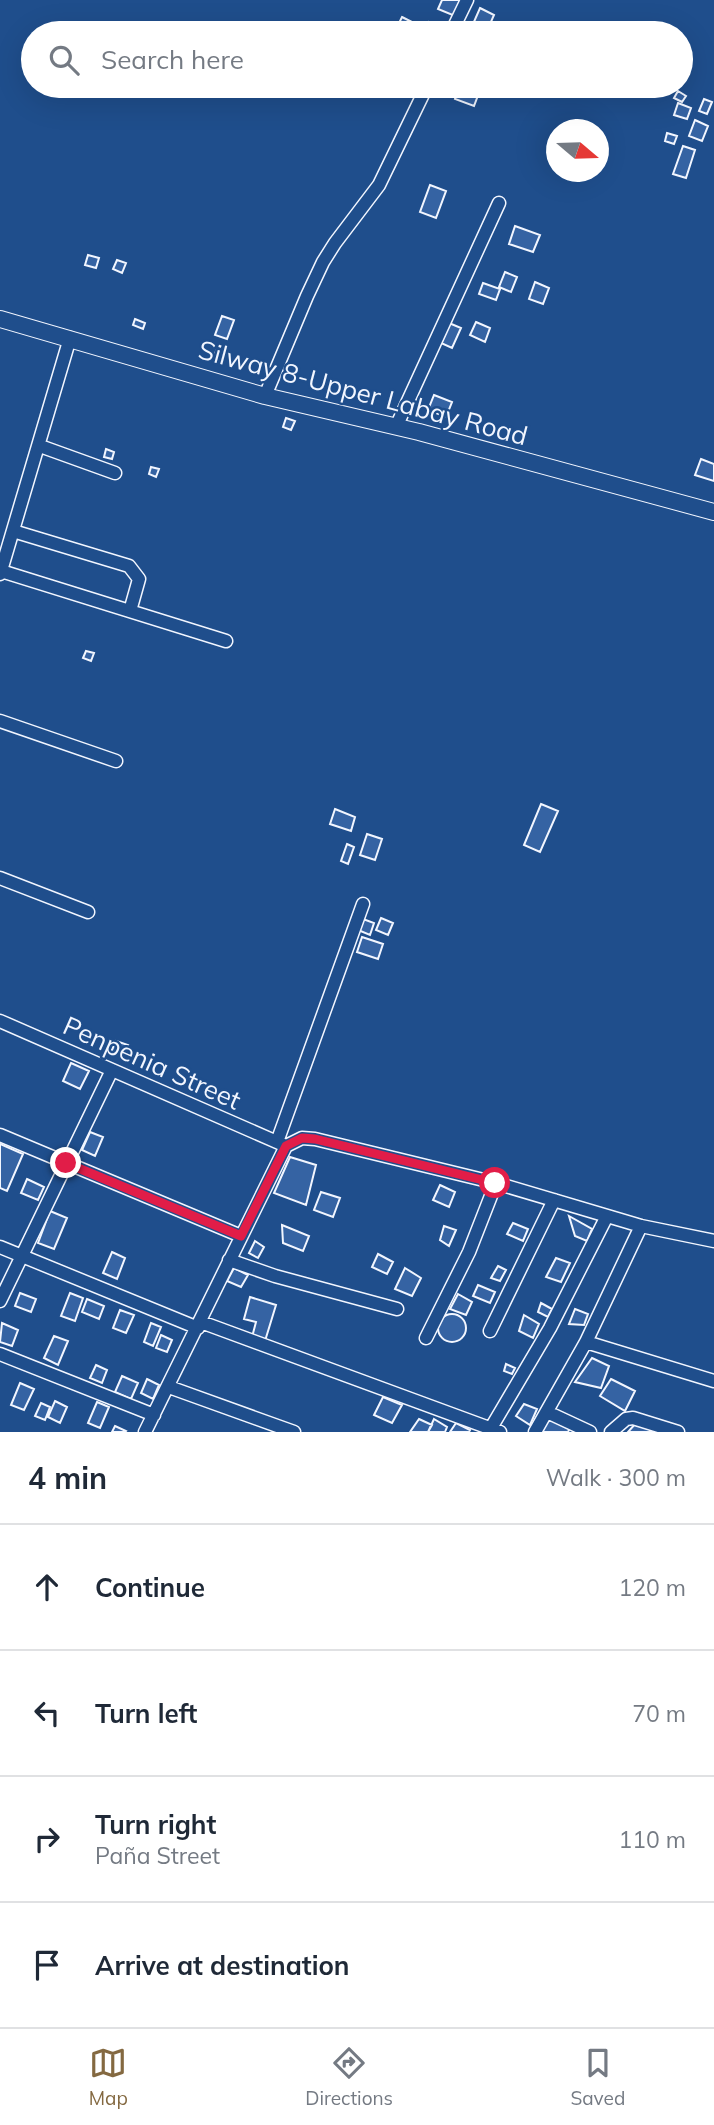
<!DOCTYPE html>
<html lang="en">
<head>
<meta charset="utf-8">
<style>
	:root { --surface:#fff; --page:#f6f6f7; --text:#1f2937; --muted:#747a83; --line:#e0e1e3; --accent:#846941 }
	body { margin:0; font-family:Mulish,sans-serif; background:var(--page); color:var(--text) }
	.compass { position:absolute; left:546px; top:119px; width:63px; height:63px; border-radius:50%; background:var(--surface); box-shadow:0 7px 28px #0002; rotate:109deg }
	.stop { position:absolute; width:21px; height:21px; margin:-16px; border:5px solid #e11d48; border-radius:50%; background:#fff }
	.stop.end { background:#e11d48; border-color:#fff; box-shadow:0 2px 7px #0008 }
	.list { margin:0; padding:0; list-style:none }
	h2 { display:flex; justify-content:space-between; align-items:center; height:91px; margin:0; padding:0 28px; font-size:30px }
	h2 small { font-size:23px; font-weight:400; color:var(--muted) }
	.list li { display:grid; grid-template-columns:46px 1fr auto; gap:21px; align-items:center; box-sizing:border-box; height:126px; padding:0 28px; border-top:2px solid var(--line) }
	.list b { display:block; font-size:26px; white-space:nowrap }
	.list p { margin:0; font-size:23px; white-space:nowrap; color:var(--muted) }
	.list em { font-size:23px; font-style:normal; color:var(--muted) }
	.icon { flex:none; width:38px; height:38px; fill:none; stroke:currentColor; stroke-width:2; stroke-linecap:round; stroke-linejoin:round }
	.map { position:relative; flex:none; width:714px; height:1432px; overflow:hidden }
	.search { position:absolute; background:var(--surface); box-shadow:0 7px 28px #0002; left:21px; right:21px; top:21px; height:77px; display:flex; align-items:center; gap:18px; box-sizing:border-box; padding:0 24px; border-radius:38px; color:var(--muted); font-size:26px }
	.sheet { height:595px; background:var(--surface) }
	nav { display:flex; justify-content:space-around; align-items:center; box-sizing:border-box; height:98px; border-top:2px solid var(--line); background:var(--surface); font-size:19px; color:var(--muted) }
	nav a { display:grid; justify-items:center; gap:4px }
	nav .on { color:var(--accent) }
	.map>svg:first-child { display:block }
	.building { fill:#3563a3; stroke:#f2f6ff; stroke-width:2 }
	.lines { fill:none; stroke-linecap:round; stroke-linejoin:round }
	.minor-casing { stroke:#f2f6ff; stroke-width:15 }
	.major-casing { stroke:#f2f6ff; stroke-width:18 }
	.minor { stroke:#1f4e8c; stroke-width:12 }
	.major { stroke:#1f4e8c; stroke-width:16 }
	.route { stroke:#e11d48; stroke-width:9 }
	.labels { text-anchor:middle; stroke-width:5; stroke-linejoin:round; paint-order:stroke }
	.street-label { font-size:26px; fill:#f2f6ff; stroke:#1f4e8c }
</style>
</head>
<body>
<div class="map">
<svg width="714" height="1432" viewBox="0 0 714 1432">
	<rect width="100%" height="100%" fill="#1f4e8c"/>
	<!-- building -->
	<path class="building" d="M442 0H461L455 16 438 9Z
		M480 8 494 15 487 31 473 24Z
		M402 17 414 23 410 33 396 29Z
		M429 22 446 29 444 33H425Z
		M459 86H468L480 90 474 106 455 99Z
		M678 91 686 96 682 102 674 98Z
		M704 99 712 102 707 114 699 111Z
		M678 103 691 108 687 119 674 115Z
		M695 120 708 126 702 141 689 136Z
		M667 133 677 136 674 144 665 141Z
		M683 146 695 150 686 178 673 174Z
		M430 185 446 191 436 218 420 212Z
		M515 226 540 235 533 252 509 244Z
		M88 255 99 258 96 268 85 265Z
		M117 260 126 263 122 273 113 269Z
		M505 272 517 277 511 292 499 287Z
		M535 282 549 288 543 304 529 299Z
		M483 283 500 289 496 300 479 294Z
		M222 316 234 320 227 339 215 335Z
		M135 319 145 323 143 329 133 325Z
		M476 322 490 328 485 342 470 335Z
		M449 323 461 328 452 348 441 343Z
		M217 349 225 352 221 361 213 358Z
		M434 395 452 402 446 417 428 410Z
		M286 418 295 421 291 430 283 427Z
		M106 449 114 452 112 459 104 457Z
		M701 459 714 464V481L695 475Z
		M151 467 159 469 156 477 149 474Z
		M86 651 94 653 91 661 83 658Z
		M541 804 558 811 540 852 524 845Z
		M335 809 355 817 351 831 330 824Z
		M367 834 382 839 375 860 360 855Z
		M347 844 354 847 348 864 341 861Z
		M381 918 393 923 388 935 376 930Z
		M363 919 374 923 370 935 358 930Z
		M362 937 383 944 378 959 357 952Z
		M116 1041 128 1045 123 1057 111 1052Z
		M71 1063 89 1071 80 1089 63 1081Z
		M90 1132 103 1137 95 1156 82 1150Z
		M0 1144 23 1154 7 1191 0 1188Z
		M290 1157 316 1165 306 1205 274 1193Z
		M27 1179 44 1187 38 1200 21 1193Z
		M440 1185 455 1192 449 1207 433 1200Z
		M321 1192 340 1198 333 1217 314 1210Z
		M50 1211 67 1218 54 1249 38 1243Z
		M569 1216 592 1229 587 1241 575 1236Z
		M513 1223 528 1229 523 1241 507 1234Z
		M282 1225 309 1236 303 1251 283 1243Z
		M444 1226 456 1230 449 1246 440 1240Z
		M255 1241 264 1247 258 1258 249 1253Z
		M112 1252 125 1258 117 1279 103 1273Z
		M378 1254 393 1262 387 1274 372 1267Z
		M556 1258 570 1263 561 1282 546 1277Z
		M498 1266 506 1270 500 1281 491 1278Z
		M234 1268 248 1275 241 1287 227 1281Z
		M405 1268 421 1278 412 1296 395 1289Z
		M478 1285 495 1292 490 1303 473 1296Z
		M20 1293 36 1299 31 1312 15 1306Z
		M70 1293 83 1298 75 1321 61 1316Z
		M458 1294 472 1302 466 1315 450 1309Z
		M250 1297 276 1305 265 1341 252 1337 256 1322 244 1319Z
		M87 1299 104 1306 99 1319 82 1312Z
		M541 1303 552 1309 548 1317 538 1312Z
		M575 1309 588 1314 584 1325 569 1324Z
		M120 1310 134 1315 126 1333 113 1328Z
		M438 1328a14 14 0 1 1 28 0a14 14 0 1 1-28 0Z
		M524 1315 539 1324 533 1338 519 1331Z
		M2 1323 18 1330 12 1346 0 1342Z
		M151 1323 161 1327 153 1346 144 1342Z
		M161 1335 172 1340 167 1352 156 1348Z
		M54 1336 68 1341 58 1365 44 1358Z
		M592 1358 609 1366 601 1388 575 1382Z
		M506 1364 515 1368 512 1374 504 1371Z
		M96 1365 107 1370 102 1383 90 1378Z
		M122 1376 138 1383 131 1399 115 1392Z
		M147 1379 159 1385 153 1399 141 1393Z
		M611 1379 635 1391 625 1411 600 1396Z
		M20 1383 34 1389 24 1410 11 1405Z
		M383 1397 402 1405 392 1423 374 1415Z
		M55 1401 67 1407 60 1423 48 1417Z
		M97 1402 109 1407 100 1428 88 1423Z
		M41 1403 50 1407 45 1420 35 1416Z
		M524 1404 537 1409 530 1425 516 1416Z
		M549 1416 570 1428 568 1432H539Z
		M419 1419 432 1425 428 1432H410Z
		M434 1419 447 1427 445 1432H428Z
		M456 1423 470 1430 469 1432H450Z
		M636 1423 662 1432H628Z
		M115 1426 126 1431 125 1432H112Z"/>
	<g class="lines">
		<!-- minor casing -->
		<g class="minor-casing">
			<path id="minor" d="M451 33 467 0
				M265 396 307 296 323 262 335 243 379 185 427 86
				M396 427 499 203
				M40 446 115 473
				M13 531 129 566 139 579 130 611
				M1 571 226 641
				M0 574 70 338
				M0 721 116 761
				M0 878 88 912
				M0 1021 286 1146
				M0 1135 241 1236
				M277 1142 363 904
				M0 1247 198 1328
				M229 1260 275 1276 397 1309
				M0 1301 112 1070
				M201 1322 500 1432
				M490 1331 554 1200
				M426 1338 469 1252 496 1183
				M586 1342 714 1381
				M0 1354 154 1415
				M169 1387 294 1432
				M547 1412 590 1432
				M491 1428 550 1328 607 1216
				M145 1432 286 1146 302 1138 315 1139 496 1183 641 1226 714 1241
				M535 1432 586 1342 641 1226
				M611 1432 626 1419 633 1418 678 1432"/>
		</g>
		<!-- major casing -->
		<g class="major-casing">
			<path id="major" d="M0 319 265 396 419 432 714 512"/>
		</g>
		<!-- minor -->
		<use href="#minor" class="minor"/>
		<!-- major -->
		<use href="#major" class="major"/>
	</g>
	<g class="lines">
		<!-- route -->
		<path class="route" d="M66 1163 241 1236 286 1146 302 1138 315 1139 495 1183"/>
	</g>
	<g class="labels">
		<!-- street labels -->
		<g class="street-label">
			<text transform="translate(363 393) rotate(15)" y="9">Silway 8-Upper Labay Road</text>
			<text transform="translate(152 1063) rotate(24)" y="9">Penpenia Street</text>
		</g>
	</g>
</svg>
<svg class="compass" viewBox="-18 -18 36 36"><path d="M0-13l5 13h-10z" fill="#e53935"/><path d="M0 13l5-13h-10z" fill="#747a83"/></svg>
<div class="stop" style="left:495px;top:1183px"></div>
<div class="stop end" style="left:66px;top:1163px"></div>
<div class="search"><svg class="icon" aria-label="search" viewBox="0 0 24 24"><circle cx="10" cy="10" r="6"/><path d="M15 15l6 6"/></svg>Search here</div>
</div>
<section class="sheet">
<h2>4 min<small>Walk · 300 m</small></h2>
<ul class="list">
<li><svg class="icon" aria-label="ahead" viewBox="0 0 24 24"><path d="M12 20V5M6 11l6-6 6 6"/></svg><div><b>Continue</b></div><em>120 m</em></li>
<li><svg class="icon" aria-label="left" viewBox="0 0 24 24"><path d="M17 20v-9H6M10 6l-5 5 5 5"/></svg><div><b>Turn left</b></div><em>70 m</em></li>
<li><svg class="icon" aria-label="right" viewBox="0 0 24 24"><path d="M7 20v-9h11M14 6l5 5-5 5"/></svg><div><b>Turn right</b><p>Paña Street</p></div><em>110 m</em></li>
<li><svg class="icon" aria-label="arrive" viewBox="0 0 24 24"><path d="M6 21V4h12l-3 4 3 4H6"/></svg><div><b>Arrive at destination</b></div></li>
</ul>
</section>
<nav>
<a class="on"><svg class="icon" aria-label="map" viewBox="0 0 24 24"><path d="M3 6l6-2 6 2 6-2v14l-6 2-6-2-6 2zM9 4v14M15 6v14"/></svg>Map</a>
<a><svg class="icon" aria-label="directions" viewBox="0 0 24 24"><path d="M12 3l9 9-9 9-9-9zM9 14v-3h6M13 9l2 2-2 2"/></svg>Directions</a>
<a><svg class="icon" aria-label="saved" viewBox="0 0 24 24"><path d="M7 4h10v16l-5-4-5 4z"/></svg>Saved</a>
</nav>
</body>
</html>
